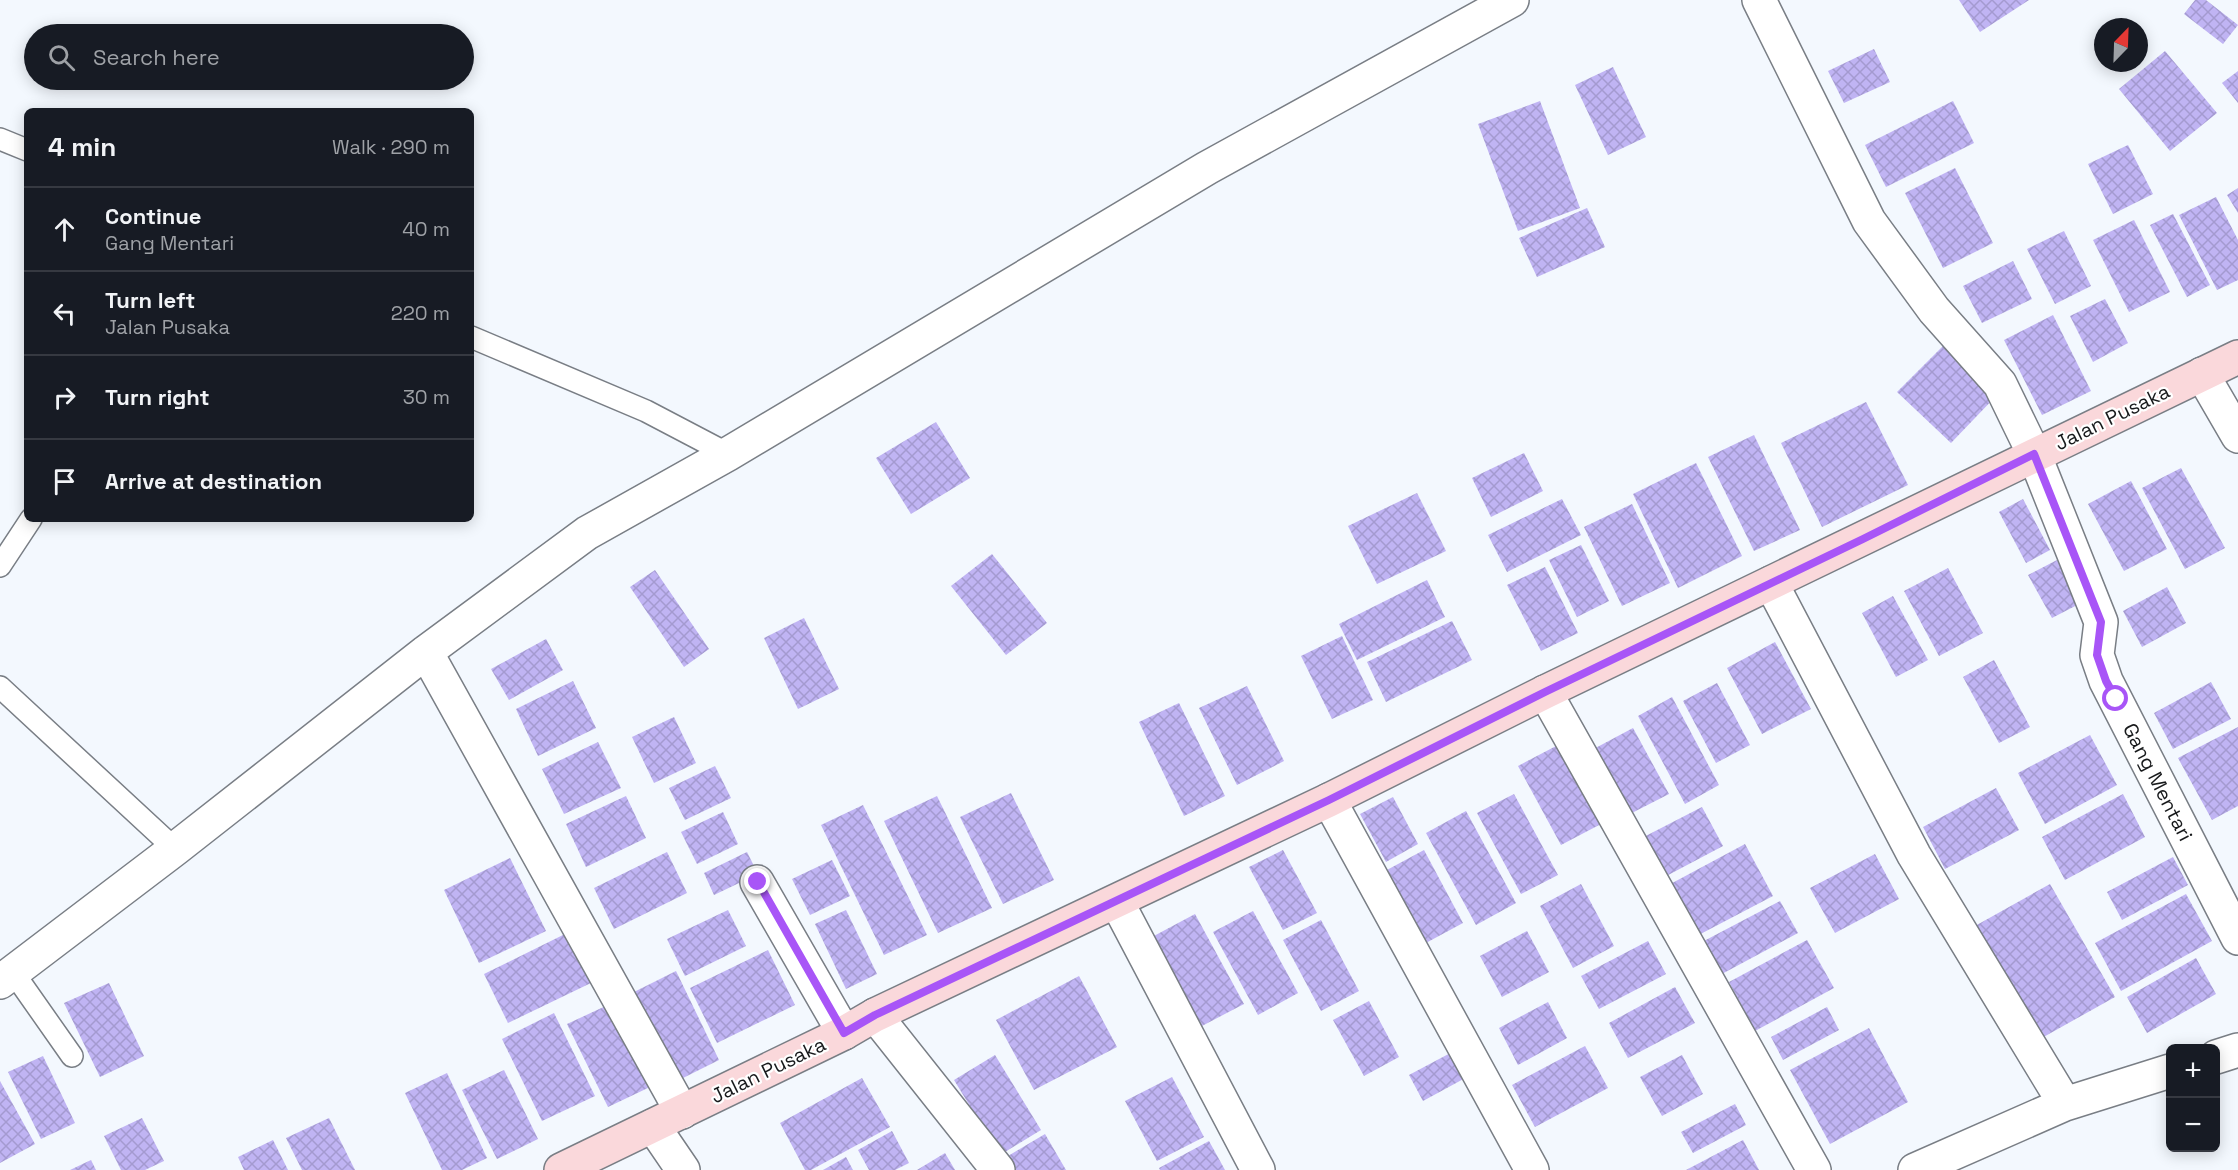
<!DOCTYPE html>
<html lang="en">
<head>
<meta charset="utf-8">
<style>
	:root { --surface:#171b24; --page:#20242c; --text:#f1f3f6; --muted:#9ea1a6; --line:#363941 }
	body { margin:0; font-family:"Space Grotesk",sans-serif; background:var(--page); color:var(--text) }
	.controls { position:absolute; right:18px; bottom:18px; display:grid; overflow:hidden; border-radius:9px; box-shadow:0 3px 15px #0003 }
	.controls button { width:54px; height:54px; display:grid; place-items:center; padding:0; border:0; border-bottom:2px solid var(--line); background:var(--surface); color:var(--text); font:30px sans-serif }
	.compass { position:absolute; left:2094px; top:18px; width:54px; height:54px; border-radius:50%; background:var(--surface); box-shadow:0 3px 15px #0003; rotate:23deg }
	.stop { position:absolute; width:18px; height:18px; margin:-14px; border:4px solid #a855f7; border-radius:50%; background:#fff }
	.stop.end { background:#a855f7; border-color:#fff; box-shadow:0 2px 6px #0008 }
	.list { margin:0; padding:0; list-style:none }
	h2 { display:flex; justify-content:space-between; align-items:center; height:78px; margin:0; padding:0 24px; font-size:26px }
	h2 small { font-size:20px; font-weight:400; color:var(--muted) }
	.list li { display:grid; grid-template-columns:39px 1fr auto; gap:18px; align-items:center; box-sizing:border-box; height:84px; padding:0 24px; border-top:2px solid var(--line) }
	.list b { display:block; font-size:22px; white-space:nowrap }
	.list p { margin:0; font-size:20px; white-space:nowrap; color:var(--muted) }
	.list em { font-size:20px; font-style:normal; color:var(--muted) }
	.icon { flex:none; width:33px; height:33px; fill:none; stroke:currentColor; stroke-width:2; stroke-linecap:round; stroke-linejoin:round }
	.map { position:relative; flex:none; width:2238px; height:1170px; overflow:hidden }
	.search { position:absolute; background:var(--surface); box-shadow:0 3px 15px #0003; left:24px; top:24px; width:450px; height:66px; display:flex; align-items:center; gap:15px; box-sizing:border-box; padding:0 21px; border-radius:33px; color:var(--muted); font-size:22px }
	.panel { position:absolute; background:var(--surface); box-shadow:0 3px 15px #0003; left:24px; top:108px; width:450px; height:414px; border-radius:9px }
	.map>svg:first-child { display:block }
	.building { fill:url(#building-cross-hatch) }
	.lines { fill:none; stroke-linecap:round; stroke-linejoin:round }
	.lane-casing { stroke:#797e85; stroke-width:24 }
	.street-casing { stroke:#797e85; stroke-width:36 }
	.secondary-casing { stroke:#797e85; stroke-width:36 }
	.lane { stroke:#fff; stroke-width:21 }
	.street { stroke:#fff; stroke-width:33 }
	.secondary { stroke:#fad8db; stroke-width:33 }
	.route { stroke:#a855f7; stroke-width:8 }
	.labels { text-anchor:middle; stroke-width:4.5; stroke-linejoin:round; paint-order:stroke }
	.street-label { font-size:20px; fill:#17191b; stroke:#fff }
</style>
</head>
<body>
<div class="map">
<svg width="2238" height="1170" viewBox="0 0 2238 1170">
	<defs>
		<pattern id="building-cross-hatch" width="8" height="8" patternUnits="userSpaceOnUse" patternTransform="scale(1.5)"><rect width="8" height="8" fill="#c0b4f3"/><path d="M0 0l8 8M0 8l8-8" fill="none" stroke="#a49ad0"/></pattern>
	</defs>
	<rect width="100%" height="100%" fill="#f3f8fe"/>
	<!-- building -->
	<path class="building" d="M1959 0H2029L1980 32Z
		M2195 0H2206L2238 25 2223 44 2184 14Z
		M1874 49 1890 82 1844 103 1828 71Z
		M2165 51 2217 113 2170 151 2119 89Z
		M1613 67 1646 137 1608 155 1575 85Z
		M2238 71V103L2222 83Z
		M1540 101 1580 208 1518 231 1478 124Z
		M1953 101 1974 143 1886 187 1865 145Z
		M2128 145 2153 194 2113 214 2088 164Z
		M1955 168 1993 243 1943 268 1905 193Z
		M2238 188V213L2227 195Z
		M2216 197 2238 240V280L2217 290 2179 215Z
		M1587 208 1605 247 1537 277 1519 238Z
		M2173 214 2210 285 2187 297 2150 225Z
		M2134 220 2170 292 2129 312 2093 240Z
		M2064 231 2091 286 2055 304 2027 249Z
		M2013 261 2032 299 1982 323 1963 286Z
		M2105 299 2128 343 2093 362 2070 316Z
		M2053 315 2091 391 2042 415 2004 340Z
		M1946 343 1998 394 1951 443 1897 392Z
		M1866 402 1908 485 1822 527 1781 443Z
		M936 422 970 478 911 514 876 458Z
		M1754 435 1800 530 1754 551 1708 457Z
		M1524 453 1543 491 1491 517 1472 478Z
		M1696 463 1742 556 1678 588 1633 494Z
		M2181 468 2225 548 2185 569 2142 488Z
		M2131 481 2167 549 2124 571 2088 504Z
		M1417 493 1446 551 1377 584 1348 526Z
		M1562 499 1581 535 1507 572 1488 535Z
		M2023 499 2050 550 2026 563 1999 512Z
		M1632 504 1670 583 1622 606 1584 527Z
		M1581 545 1609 601 1577 617 1549 560Z
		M992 554 1047 623 1006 655 951 586Z
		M2057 560 2081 603 2052 618 2028 575Z
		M1545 567 1578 633 1541 651 1507 585Z
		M1948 568 1983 633 1939 656 1904 591Z
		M655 570 709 649 684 667 630 587Z
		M1427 580 1445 617 1357 660 1339 624Z
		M2167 587 2186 623 2142 647 2123 611Z
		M1893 596 1928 660 1896 677 1862 613Z
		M804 618 839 689 798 709 764 638Z
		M1452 621 1472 660 1386 702 1367 662Z
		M1342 636 1373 700 1332 719 1301 656Z
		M546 639 563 670 509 700 491 669Z
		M1775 642 1811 709 1762 734 1727 668Z
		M1994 660 2030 727 1999 743 1963 677Z
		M573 681 596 728 538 756 516 709Z
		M2211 682 2231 719 2173 749 2154 713Z
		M1717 683 1750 745 1716 763 1683 701Z
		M1247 686 1284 761 1237 785 1199 708Z
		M1672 697 1719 785 1685 804 1638 716Z
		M1179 703 1225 796 1184 816 1139 722Z
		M674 717 696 763 654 783 632 737Z
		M2238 727V806L2212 820 2178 758Z
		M1633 728 1669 794 1624 817 1588 752Z
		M2090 735 2117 785 2045 824 2018 773Z
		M598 742 621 788 564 814 542 769Z
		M1558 745 1601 824 1561 845 1518 766Z
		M715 766 731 798 685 820 669 788Z
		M1996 788 2019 830 1945 869 1923 827Z
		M1011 793 1054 880 1003 904 960 817Z
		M1514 794 1558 875 1521 894 1477 813Z
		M2123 794 2145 837 2065 880 2042 837Z
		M626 796 646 838 586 867 566 824Z
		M937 796 992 908 938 933 884 821Z
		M1393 797 1418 844 1386 862 1360 814Z
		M863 805 927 935 884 955 821 825Z
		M1702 807 1723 846 1655 882 1634 842Z
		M1466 811 1516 903 1476 925 1426 833Z
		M723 812 738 844 697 864 681 832Z
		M1745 844 1773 896 1691 939 1663 888Z
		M1283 850 1317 913 1283 930 1249 867Z
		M1424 850 1463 923 1424 944 1385 871Z
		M667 852 687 893 614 929 594 888Z
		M747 852 758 874 714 895 704 873Z
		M1875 854 1899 899 1835 933 1810 888Z
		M2173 857 2188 885 2122 920 2107 892Z
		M510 858 546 931 479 963 444 890Z
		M832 860 850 896 810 915 792 879Z
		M1581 884 1614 946 1573 968 1540 906Z
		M2050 884 2115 997 2040 1039 1975 926Z
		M2186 894 2212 941 2121 991 2095 943Z
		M1780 901 1798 933 1720 975 1702 942Z
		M728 910 746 946 685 976 667 939Z
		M846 910 877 974 846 989 815 924Z
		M1253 911 1298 993 1258 1015 1213 932Z
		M1195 914 1244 1004 1200 1027 1152 937Z
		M1321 920 1359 991 1321 1011 1283 940Z
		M1527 931 1549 972 1502 997 1480 956Z
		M569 932 593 982 508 1023 484 974Z
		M1807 940 1834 988 1755 1031 1729 982Z
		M1648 941 1666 974 1599 1009 1581 976Z
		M768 950 795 1005 717 1043 690 988Z
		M2196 958 2216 994 2147 1033 2127 997Z
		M676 971 719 1060 677 1081 634 992Z
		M1079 976 1117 1047 1034 1090 996 1020Z
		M109 983 144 1056 100 1077 64 1003Z
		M1675 987 1695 1023 1628 1058 1609 1023Z
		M1369 1001 1399 1057 1364 1076 1333 1020Z
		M1548 1002 1567 1038 1518 1065 1499 1028Z
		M610 1004 650 1087 608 1107 567 1024Z
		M1827 1007 1839 1030 1783 1060 1771 1037Z
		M554 1013 595 1096 542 1121 502 1039Z
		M1869 1028 1908 1102 1830 1144 1790 1070Z
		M1585 1046 1608 1088 1535 1127 1512 1085Z
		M1456 1050 1469 1076 1423 1101 1409 1075Z
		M995 1055 1041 1130 1000 1155 954 1080Z
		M1682 1055 1703 1094 1662 1116 1640 1077Z
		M43 1056 75 1123 41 1139 8 1072Z
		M504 1070 538 1139 497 1159 462 1090Z
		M447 1073 487 1158 462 1170H442L405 1093Z
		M1172 1077 1204 1137 1157 1161 1125 1101Z
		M862 1078 890 1127 811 1170H805L780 1123Z
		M0 1081 35 1144 0 1163Z
		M1735 1104 1746 1125 1693 1153 1681 1132Z
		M142 1118 164 1161 145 1170H121L104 1136Z
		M329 1118 355 1170H302L286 1138Z
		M892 1131 909 1163 895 1170H869L858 1150Z
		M1045 1134 1066 1170H1016L1008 1156Z
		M273 1140 288 1170H244L238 1157Z
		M1743 1140 1759 1170H1686Z
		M1209 1141 1225 1170H1160L1159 1168Z
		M945 1153 955 1170H917Z
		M846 1157 853 1170H823Z
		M91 1160 96 1170H70Z"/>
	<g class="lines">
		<!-- lane casing -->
		<g class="lane-casing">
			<path id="lane" d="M0 139 27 150
				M471 337 646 411 728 454
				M0 566 31 519
				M0 687 175 849
				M13 972 72 1056"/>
		</g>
		<!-- street casing -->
		<g class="street-casing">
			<path id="street" d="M1759 0 1869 221 1934 310 2000 384 2034 454 2101 622 2097 655 2106 681 2238 938
				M2202 374 2238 436
				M1771 583 1914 855 2065 1104
				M426 652 682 1112
				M1545 692 1814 1170
				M1329 800 1532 1170
				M757 882 844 1033
				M1117 902 1258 1170
				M0 982 175 849 426 652 587 533 728 454 1207 168 1512 0
				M875 1015 998 1170
				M2216 1057 2238 1050
				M653 1126 683 1170
				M1915 1170 2065 1104 2170 1071"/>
		</g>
		<!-- secondary casing -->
		<g class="secondary-casing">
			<path id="secondary" d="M561 1170 844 1033 875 1015 1329 800 1545 692 2238 357"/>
		</g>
		<!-- lane -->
		<use href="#lane" class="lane"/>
		<!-- street -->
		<use href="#street" class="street"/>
		<!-- secondary -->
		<use href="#secondary" class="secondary"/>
	</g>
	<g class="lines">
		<!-- route -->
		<path class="route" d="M758 882 844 1033 875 1015 1329 800 1545 692 1863 539 2034 454 2101 622 2097 655 2106 681 2116 699"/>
	</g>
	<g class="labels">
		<!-- street labels -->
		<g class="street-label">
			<text transform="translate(2112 417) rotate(-26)" y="7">Jalan Pusaka</text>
			<text transform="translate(2158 782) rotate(63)" y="7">Gang Mentari</text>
			<text transform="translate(768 1070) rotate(-26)" y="7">Jalan Pusaka</text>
		</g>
	</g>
</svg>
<div class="controls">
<button>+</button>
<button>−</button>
</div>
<svg class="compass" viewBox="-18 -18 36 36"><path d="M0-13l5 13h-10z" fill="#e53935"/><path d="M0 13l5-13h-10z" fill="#9ea1a6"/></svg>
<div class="stop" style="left:2116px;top:699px"></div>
<div class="stop end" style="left:758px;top:882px"></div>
<div class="search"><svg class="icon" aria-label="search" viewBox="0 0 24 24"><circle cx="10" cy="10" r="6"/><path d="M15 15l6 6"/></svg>Search here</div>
<section class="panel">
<h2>4 min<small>Walk · 290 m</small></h2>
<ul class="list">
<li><svg class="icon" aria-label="ahead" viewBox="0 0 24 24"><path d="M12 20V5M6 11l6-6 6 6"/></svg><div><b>Continue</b><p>Gang Mentari</p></div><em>40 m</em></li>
<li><svg class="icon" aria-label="left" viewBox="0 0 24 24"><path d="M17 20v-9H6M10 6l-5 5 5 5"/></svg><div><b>Turn left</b><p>Jalan Pusaka</p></div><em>220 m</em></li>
<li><svg class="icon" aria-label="right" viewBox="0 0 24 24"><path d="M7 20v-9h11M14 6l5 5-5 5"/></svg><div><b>Turn right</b></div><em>30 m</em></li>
<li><svg class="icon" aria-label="arrive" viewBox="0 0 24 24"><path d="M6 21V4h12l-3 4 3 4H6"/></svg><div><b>Arrive at destination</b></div></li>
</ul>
</section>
</div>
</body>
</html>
